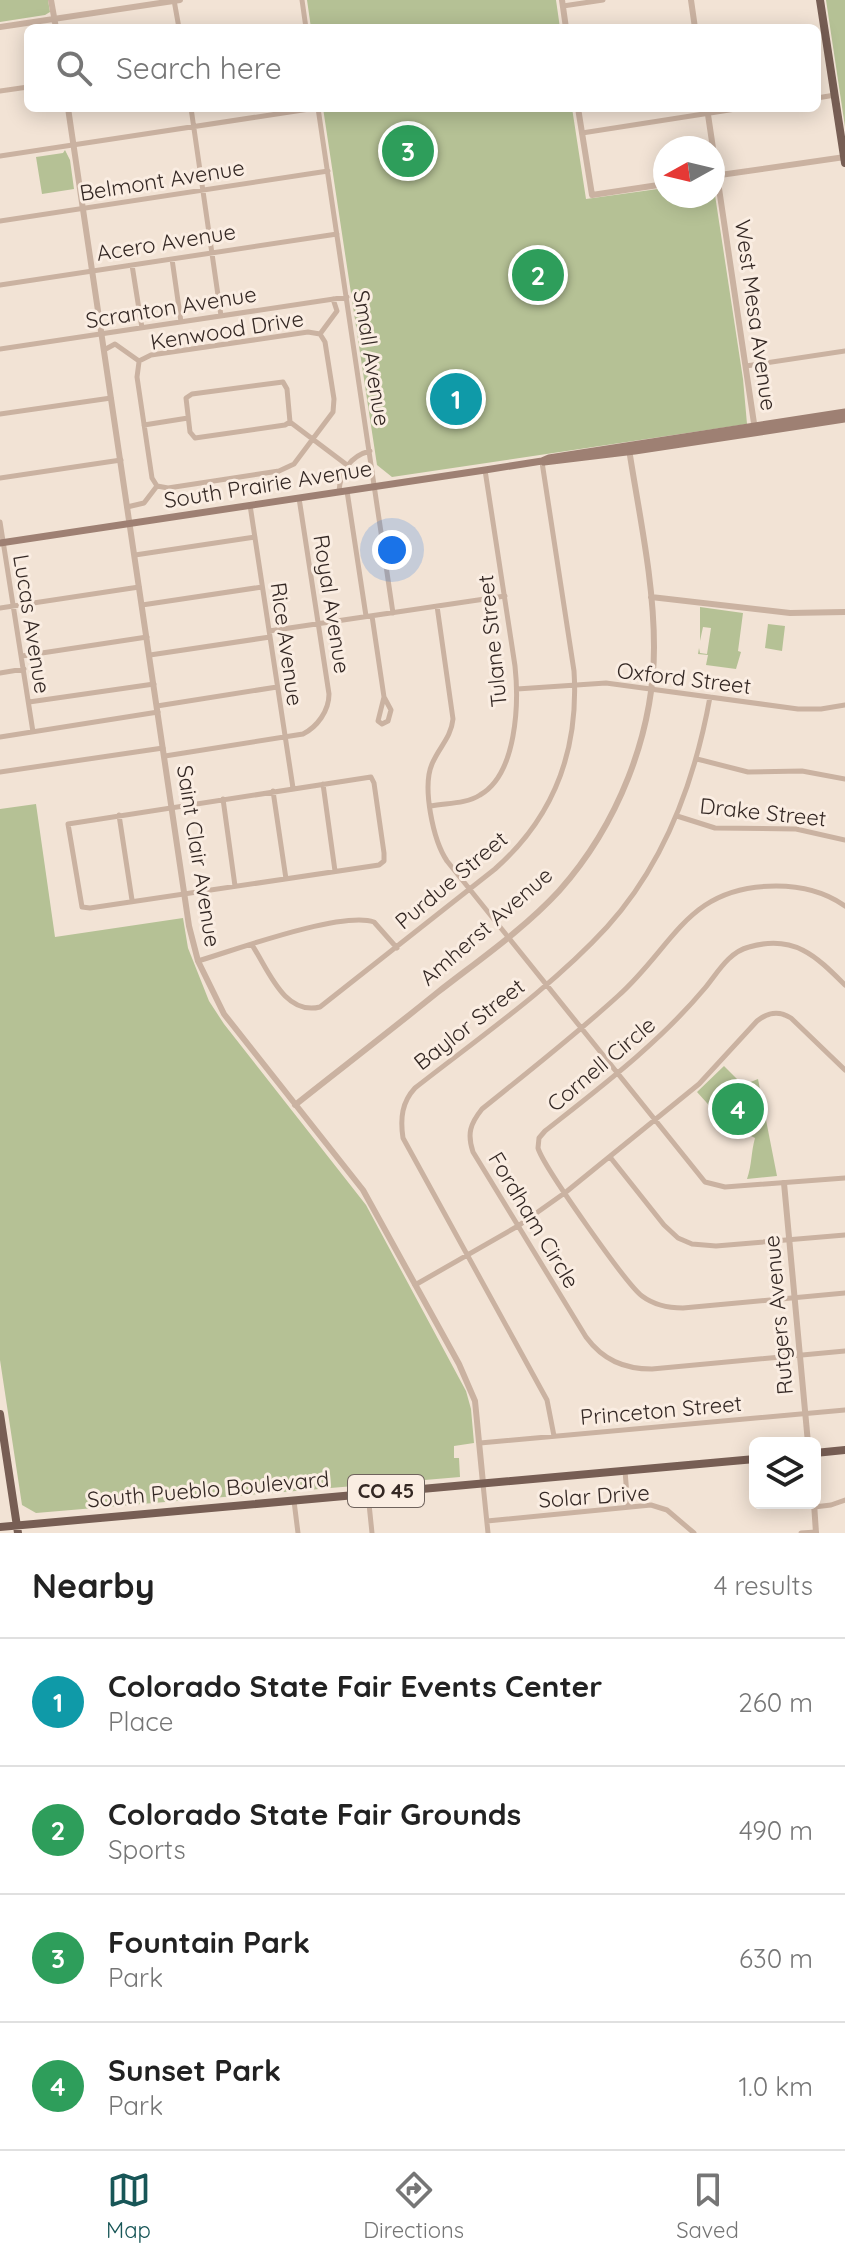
<!DOCTYPE html>
<html lang="en">
<head>
<meta charset="utf-8">
<style>
	:root { --surface:#fff; --page:#f2f2f2; --text:#222; --muted:#767676; --line:#e0e0e0; --accent:#185657 }
	body { margin:0; font-family:Quicksand,sans-serif; background:var(--page); color:var(--text) }
	.controls { position:absolute; right:24px; bottom:24px; display:grid; overflow:hidden; border-radius:12px; box-shadow:0 4px 20px #0003 }
	.controls button { width:72px; height:72px; display:grid; place-items:center; padding:0; border:0; border-bottom:2px solid var(--line); background:var(--surface); color:var(--text); font:40px sans-serif }
	.compass { position:absolute; left:653px; top:136px; width:72px; height:72px; border-radius:50%; background:var(--surface); box-shadow:0 4px 20px #0003; rotate:262deg }
	.you { position:absolute; left:392px; top:550px; width:28px; height:28px; margin:-20px; border:6px solid #fff; border-radius:50%; background:#1a73e8; box-shadow:0 0 0 12px #1a73e833 }
	.badge { display:grid; place-items:center; width:52px; height:52px; border-radius:50%; background:var(--accent); color:#fff; font-size:26px; font-weight:700 }
	.pin { position:absolute; translate:-50% -50%; border:4px solid #fff; box-shadow:0 2px 8px #0006 }
	.list { margin:0; padding:0; list-style:none }
	h2 { display:flex; justify-content:space-between; align-items:center; height:104px; margin:0; padding:0 32px; font-size:34px }
	h2 small { font-size:26px; font-weight:400; color:var(--muted) }
	.list li { display:grid; grid-template-columns:52px 1fr auto; gap:24px; align-items:center; box-sizing:border-box; height:128px; padding:0 32px; border-top:2px solid var(--line) }
	.list b { display:block; font-size:30px; white-space:nowrap }
	.list p { margin:0; font-size:26px; white-space:nowrap; color:var(--muted) }
	.list em { font-size:26px; font-style:normal; color:var(--muted) }
	.icon { flex:none; width:44px; height:44px; fill:none; stroke:currentColor; stroke-width:2; stroke-linecap:round; stroke-linejoin:round }
	.map { position:relative; flex:none; width:845px; height:1533px; overflow:hidden }
	.search { position:absolute; background:var(--surface); box-shadow:0 4px 20px #0003; left:24px; right:24px; top:24px; height:88px; display:flex; align-items:center; gap:20px; box-sizing:border-box; padding:0 28px; border-radius:12px; color:var(--muted); font-size:30px }
	.sheet { height:616px; background:var(--surface) }
	nav { display:flex; justify-content:space-around; align-items:center; box-sizing:border-box; height:112px; border-top:2px solid var(--line); background:var(--surface); font-size:22px; color:var(--muted) }
	nav a { display:grid; justify-items:center; gap:4px }
	nav .on { color:var(--accent) }
	.map>svg:first-child { display:block }
	.green { fill:#b5c195 }
	.lines { fill:none; stroke-linecap:round; stroke-linejoin:round }
	.minor { stroke:#cab2a1; stroke-width:5 }
	.tertiary { stroke:#cab2a1; stroke-width:6 }
	.secondary { stroke:#9e8073; stroke-width:7 }
	.primary { stroke:#775e54; stroke-width:8 }
	.labels { text-anchor:middle; stroke-width:6; stroke-linejoin:round; paint-order:stroke }
	.shield { fill:#faede2; stroke:#6f635d; stroke-width:2 }
	.shield-label { font-size:20px; font-weight:bold; fill:#342824 }
	.street-label { font-size:22px; fill:#342824; stroke:#faede2 }
</style>
</head>
<body>
<div class="map">
<svg width="845" height="1533" viewBox="0 0 845 1533">
	<rect width="100%" height="100%" fill="#f2e3d5"/>
	<!-- green -->
	<path class="green" d="M0 0H48L50 12 45 15 0 22Z
		M307 0H556L560 28H311Z
		M826 0H845V127Z
		M323 108H572L586 199 665 188V196H713V182L743 379 747 424 392 477 377 465Z
		M65 150 70 160 74 189 42 194 36 157 63 153Z
		M700 607 743 613 738 651 741 652 736 669 706 665 708 655 698 654 699 648 700 653 707 654 711 628 703 627 700 641Z
		M768 624 785 626 782 651 765 648Z
		M36 804 55 937 183 918 188 948 209 1001 224 1024 366 1205 466 1391 471 1409 474 1443 454 1446V1458H459L460 1477 36 1513 22 1505 0 1360V809Z
		M724 1066 743 1085 758 1079 777 1176 747 1179C752 1165 751 1152 755 1138L725 1123 697 1092Z"/>
	<g class="lines">
		<!-- minor -->
		<path class="minor" d="M174 0 179 28
			M302 0 306 28
			M563 6 603 0
			M0 91 28 87
			M817 98 835 95
			M191 108 221 316
			M318 108 393 613
			M582 133 742 108
			M0 156 316 108
			M0 221 328 171
			M172 259 181 322
			M132 265 142 328
			M0 285 337 234
			M0 349 347 297
			M104 350 115 344 139 361 151 355 308 332 320 334
			M139 362 137 377 152 478 157 486
			M746 366 845 351
			M0 414 111 398
			M290 422 285 425 195 438 190 432 186 398 192 394 283 382 287 389 290 422 347 465
			M144 425 188 418
			M0 478 121 460
			M347 491 366 616
			M339 492C340 472 350 456 370 451
			M250 505 293 788
			M127 507 144 503 157 486 168 488 279 471 294 464 333 412 334 399 325 342 320 334 337 311 333 299
			M0 522 33 732
			M135 555 255 537
			M142 605 262 587
			M437 606 453 719C451 738 439 747 432 764 422 787 433 840 447 861L705 1182 725 1187 845 1178
			M0 608 139 587
			M372 616 384 697 391 710 388 721 382 724 378 721 384 697
			M269 631 505 596
			M150 655 270 637
			M22 656 147 637
			M0 673 24 669
			M517 689 606 683 798 709H821L845 705
			M29 702 154 684
			M157 706 277 687
			M0 737 158 712
			M165 756 303 734C317 727 329 711 329 694L299 498
			M697 759 748 772 802 771 845 779
			M0 772 163 748
			M371 777 374 783 384 853V861L379 865 90 908 82 907 68 824Z
			M323 784 335 871
			M273 791 286 879
			M223 799 235 886
			M431 806C447 803 466 804 480 795 517 774 519 703 515 666L485 470
			M119 815 132 900
			M677 816 715 828 796 829 845 840
			M845 906C824 891 802 886 776 886 687 886 675 945 618 996 574 1036 528 1072 482 1109 470 1124 467 1134 473 1152L586 1337C603 1360 624 1369 652 1369L845 1351
			M252 945C268 969 284 1016 320 1007L495 869C554 817 579 749 574 671L542 462
			M198 961C235 950 341 911 374 922L397 948
			M845 985C816 956 794 934 749 947 729 952 718 972 705 988 659 1043 602 1086 545 1131L539 1138 538 1148C543 1166 627 1285 642 1296 654 1305 668 1308 683 1308L845 1293
			M610 1157 664 1225 678 1238 692 1244 716 1246 845 1235
			M415 1285 518 1226 566 1192 699 1084 757 1021C768 1012 780 1011 791 1018L845 1070
			M554 1436 547 1400 403 1138C400 1118 402 1102 415 1088 480 1037 551 988 607 927 664 864 695 780 710 697
			M480 1443 845 1410
			M625 1471 628 1507
			M483 1484 488 1533
			M368 1494 372 1533
			M294 1501 298 1533
			M814 1507 831 1505 845 1500
			M487 1521 651 1505 667 1510 694 1533
			M801 1533 816 1532"/>
		<!-- tertiary -->
		<path class="tertiary" d="M51 0 56 28
			M562 0 566 28
			M691 0 695 28
			M0 27 180 0
			M68 108 189 926 198 961 224 1014 363 1190 459 1364 475 1401 483 1483
			M578 108 592 195 665 184
			M707 108 755 430
			M713 176 845 157
			M651 597 790 613 845 612
			M295 1105C343 1067 391 1030 438 992 479 960 524 929 559 891 617 826 654 735 654 647 654 581 639 514 629 449
			M784 1183 808 1443
			M814 1503 816 1533"/>
		<!-- secondary -->
		<path class="secondary" d="M544 462 635 451 845 419
			M0 543 485 470 542 461 549 458 845 412"/>
		<!-- primary -->
		<path class="primary" d="M820 0 845 163
			M0 1414 18 1533
			M815 1453 845 1450
			M0 1527 755 1459"/>
	</g>
	<g class="labels">
		<!-- shield labels -->
		<rect class="shield" x="348" y="1475" width="76" height="32" rx="6"/>
		<g class="shield-label">
			<text x="386" y="1498">CO 45</text>
		</g>
		<!-- street labels -->
		<g class="street-label">
			<text transform="translate(162 180) rotate(-9)" y="8">Belmont Avenue</text>
			<text transform="translate(166 242) rotate(-9)" y="8">Acero Avenue</text>
			<text transform="translate(171 307) rotate(-9)" y="8">Scranton Avenue</text>
			<text transform="translate(756 315) rotate(82)" y="8">West Mesa Avenue</text>
			<text transform="translate(227 330) rotate(-9)" y="8">Kenwood Drive</text>
			<text transform="translate(372 358) rotate(81)" y="8">Small Avenue</text>
			<text transform="translate(268 484) rotate(-9)" y="8">South Prairie Avenue</text>
			<text transform="translate(332 604) rotate(81)" y="8">Royal Avenue</text>
			<text transform="translate(32 624) rotate(81)" y="8">Lucas Avenue</text>
			<text transform="translate(492 641) rotate(-96)" y="8">Tulane Street</text>
			<text transform="translate(287 644) rotate(82)" y="8">Rice Avenue</text>
			<text transform="translate(684 678) rotate(7)" y="8">Oxford Street</text>
			<text transform="translate(763 812) rotate(6)" y="8">Drake Street</text>
			<text transform="translate(199 856) rotate(81)" y="8">Saint Clair Avenue</text>
			<text transform="translate(451 880) rotate(-40)" y="8">Purdue Street</text>
			<text transform="translate(486 926) rotate(-41)" y="8">Amherst Avenue</text>
			<text transform="translate(469 1024) rotate(-38)" y="8">Baylor Street</text>
			<text transform="translate(601 1064) rotate(-40)" y="8">Cornell Circle</text>
			<text transform="translate(534 1220) rotate(59)" y="8">Fordham Circle</text>
			<text transform="translate(778 1315) rotate(-95)" y="8">Rutgers Avenue</text>
			<text transform="translate(661 1410) rotate(-5)" y="8">Princeton Street</text>
			<text transform="translate(208 1489) rotate(-5)" y="8">South Pueblo Boulevard</text>
			<text transform="translate(594 1496) rotate(-4)" y="8">Solar Drive</text>
		</g>
	</g>
</svg>
<div class="controls">
<button><svg class="icon" aria-label="layers" viewBox="0 0 24 24"><path d="M12 4l9 5-9 5-9-5zM3 14l9 5 9-5"/></svg></button>
</div>
<svg class="compass" viewBox="-18 -18 36 36"><path d="M0-13l5 13h-10z" fill="#e53935"/><path d="M0 13l5-13h-10z" fill="#767676"/></svg>
<div class="you"></div>
<div class="pin badge" style="left:456px;top:399px;background:#0f9aa8">1</div>
<div class="pin badge" style="left:538px;top:275px;background:#2e9e5b">2</div>
<div class="pin badge" style="left:408px;top:151px;background:#2e9e5b">3</div>
<div class="pin badge" style="left:738px;top:1109px;background:#2e9e5b">4</div>
<div class="search"><svg class="icon" aria-label="search" viewBox="0 0 24 24"><circle cx="10" cy="10" r="6"/><path d="M15 15l6 6"/></svg>Search here</div>
</div>
<section class="sheet">
<h2>Nearby<small>4 results</small></h2>
<ul class="list">
<li><span class="badge" style="background:#0f9aa8">1</span><div><b>Colorado State Fair Events Center</b><p>Place</p></div><em>260 m</em></li>
<li><span class="badge" style="background:#2e9e5b">2</span><div><b>Colorado State Fair Grounds</b><p>Sports</p></div><em>490 m</em></li>
<li><span class="badge" style="background:#2e9e5b">3</span><div><b>Fountain Park</b><p>Park</p></div><em>630 m</em></li>
<li><span class="badge" style="background:#2e9e5b">4</span><div><b>Sunset Park</b><p>Park</p></div><em>1.0 km</em></li>
</ul>
</section>
<nav>
<a class="on"><svg class="icon" aria-label="map" viewBox="0 0 24 24"><path d="M3 6l6-2 6 2 6-2v14l-6 2-6-2-6 2zM9 4v14M15 6v14"/></svg>Map</a>
<a><svg class="icon" aria-label="directions" viewBox="0 0 24 24"><path d="M12 3l9 9-9 9-9-9zM9 14v-3h6M13 9l2 2-2 2"/></svg>Directions</a>
<a><svg class="icon" aria-label="saved" viewBox="0 0 24 24"><path d="M7 4h10v16l-5-4-5 4z"/></svg>Saved</a>
</nav>
</body>
</html>
